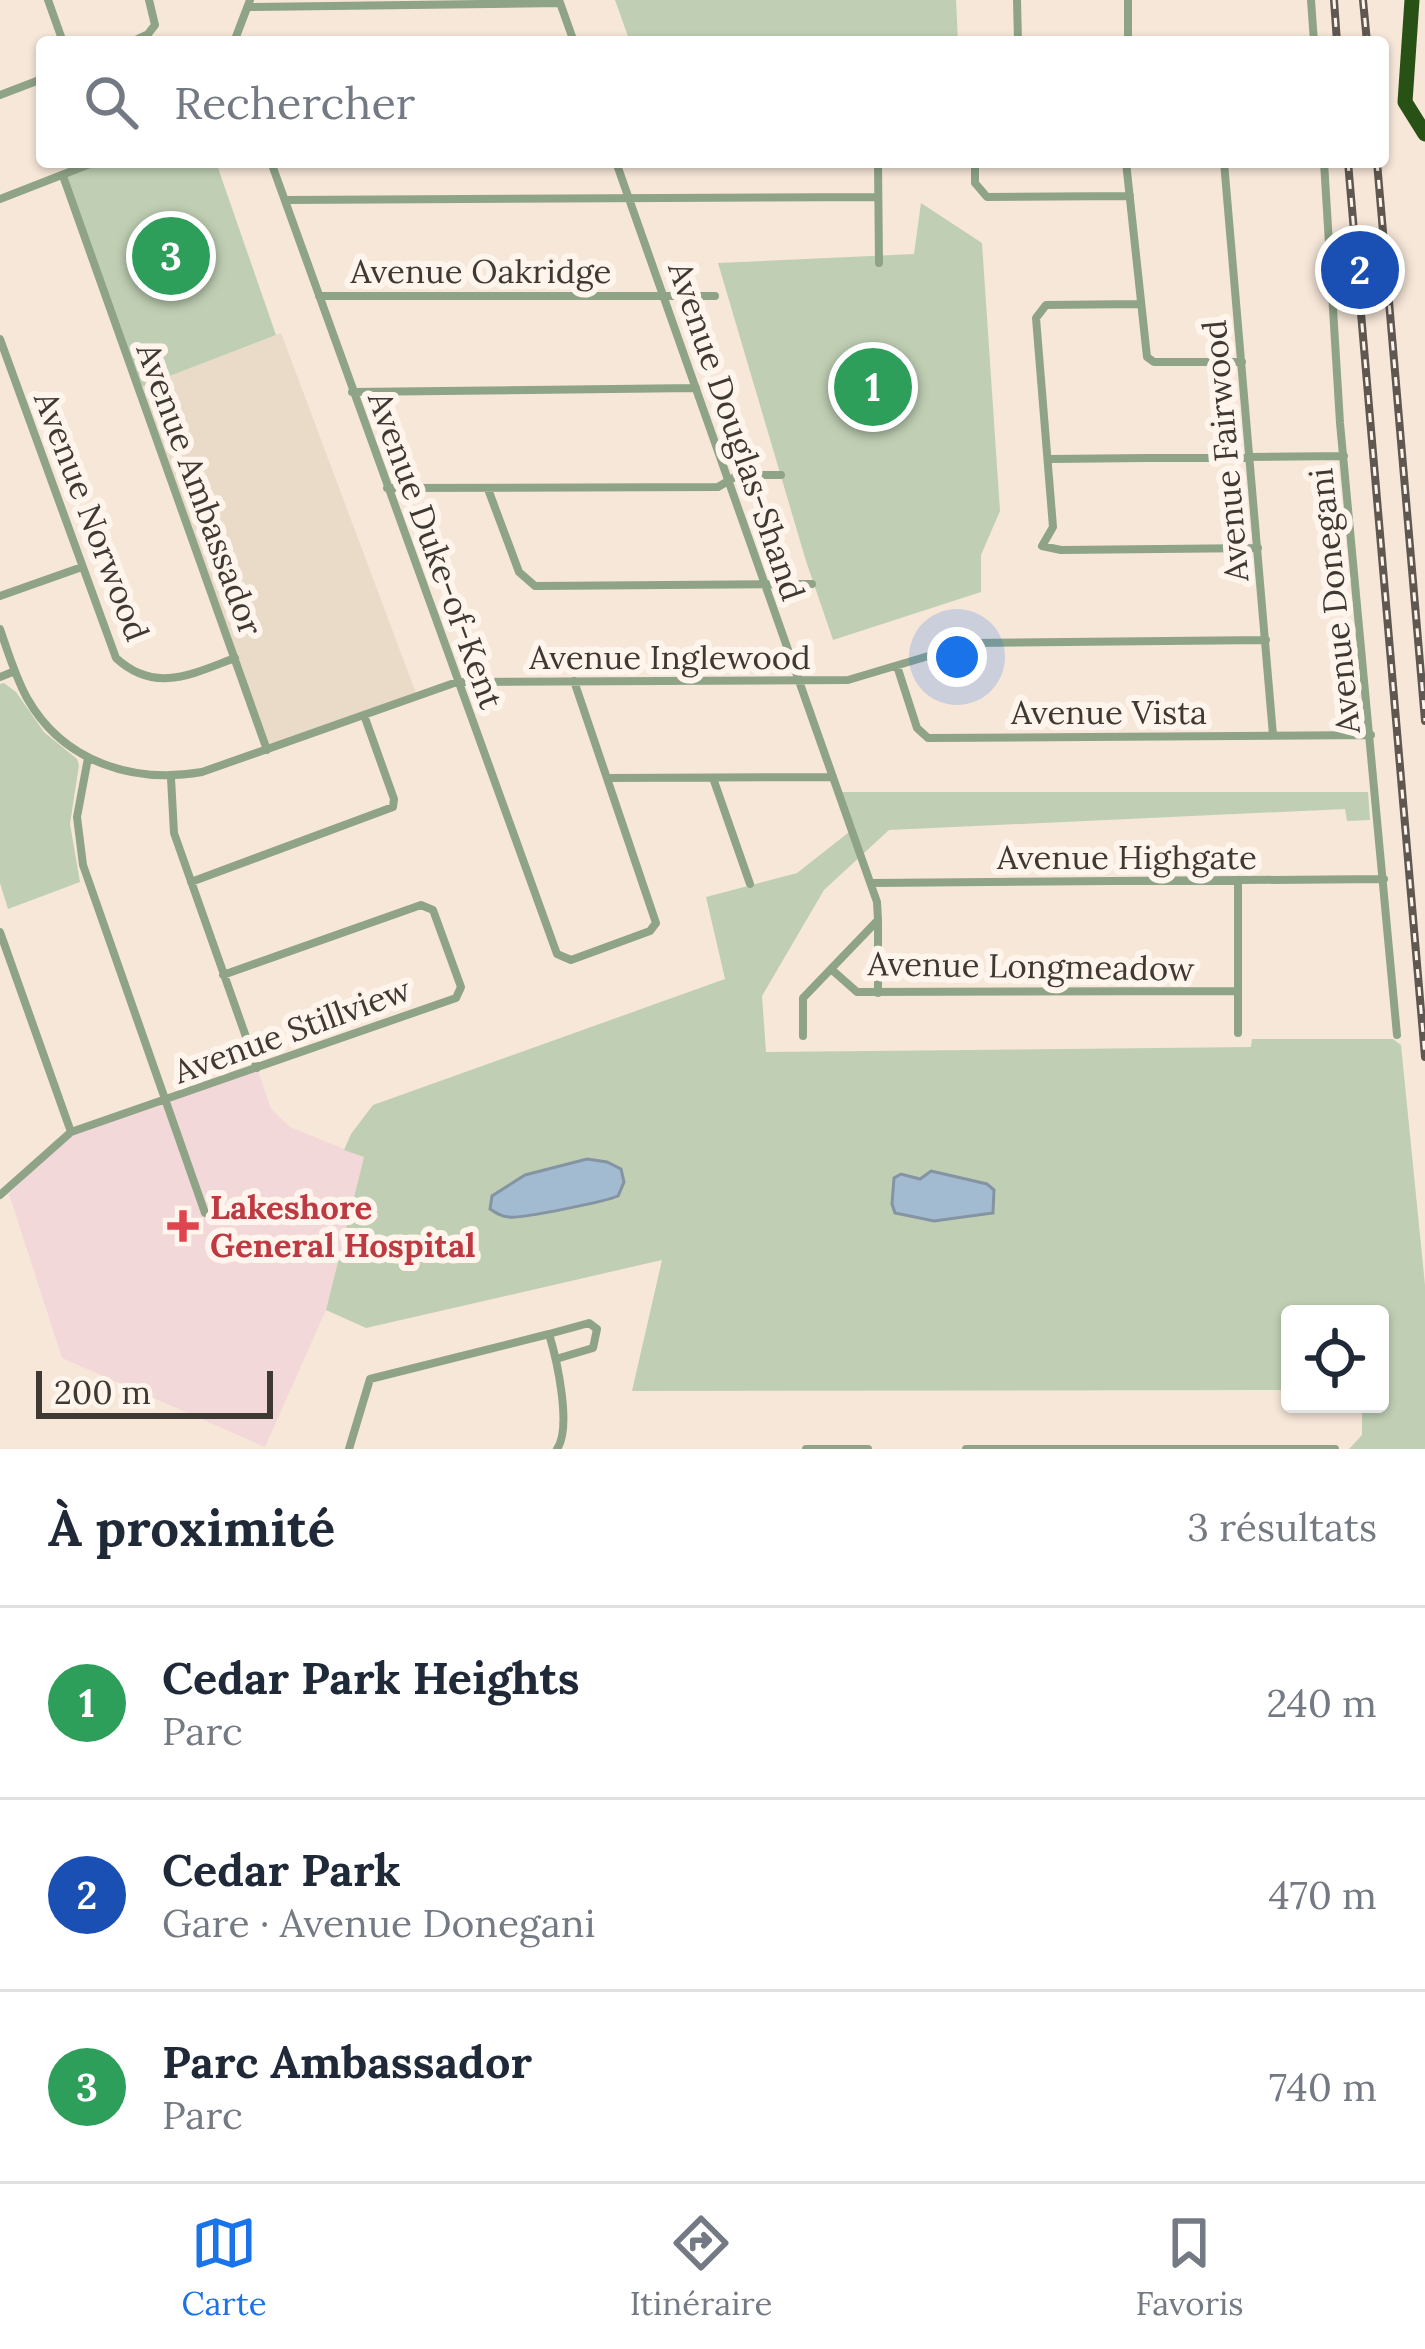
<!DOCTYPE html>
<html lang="fr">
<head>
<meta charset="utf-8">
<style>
	:root { --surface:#fff; --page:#f6f6f7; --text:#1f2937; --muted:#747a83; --line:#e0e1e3; --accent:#1a73e8 }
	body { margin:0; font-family:Lora,serif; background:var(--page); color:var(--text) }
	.controls { position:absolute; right:36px; bottom:36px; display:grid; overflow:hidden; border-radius:12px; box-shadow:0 3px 9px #0004 }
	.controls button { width:108px; height:108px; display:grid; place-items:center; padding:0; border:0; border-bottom:3px solid var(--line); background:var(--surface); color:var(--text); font:60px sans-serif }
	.scale { position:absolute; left:36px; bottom:30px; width:237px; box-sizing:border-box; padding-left:12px; border:6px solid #3f3934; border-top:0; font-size:33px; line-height:42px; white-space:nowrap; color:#3f3934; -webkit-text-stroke:9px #fff5ed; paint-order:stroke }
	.you { position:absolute; left:957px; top:657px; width:42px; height:42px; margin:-30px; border:9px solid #fff; border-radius:50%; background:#1a73e8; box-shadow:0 0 0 18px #1a73e833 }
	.badge { display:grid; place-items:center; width:78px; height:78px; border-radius:50%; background:var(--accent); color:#fff; font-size:39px; font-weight:700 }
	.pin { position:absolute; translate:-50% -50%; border:6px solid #fff; box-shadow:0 3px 12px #0006 }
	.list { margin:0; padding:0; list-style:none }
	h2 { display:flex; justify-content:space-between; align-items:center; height:156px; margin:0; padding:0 48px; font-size:51px }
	h2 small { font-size:39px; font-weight:400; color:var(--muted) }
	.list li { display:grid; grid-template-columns:78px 1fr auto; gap:36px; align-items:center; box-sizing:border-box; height:192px; padding:0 48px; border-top:3px solid var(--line) }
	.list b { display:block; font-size:45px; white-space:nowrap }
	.list p { margin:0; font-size:39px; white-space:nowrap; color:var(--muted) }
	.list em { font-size:39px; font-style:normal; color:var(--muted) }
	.icon { flex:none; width:66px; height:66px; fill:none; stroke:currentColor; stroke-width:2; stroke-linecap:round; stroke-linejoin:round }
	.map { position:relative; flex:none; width:1425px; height:1449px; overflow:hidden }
	.search { position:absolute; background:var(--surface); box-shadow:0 3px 9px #0004; left:36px; right:36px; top:36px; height:132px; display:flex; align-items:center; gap:30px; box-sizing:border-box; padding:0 42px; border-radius:12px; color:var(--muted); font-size:45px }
	.sheet { height:732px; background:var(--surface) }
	nav { display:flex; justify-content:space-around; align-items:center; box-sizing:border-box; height:168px; border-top:3px solid var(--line); background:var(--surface); font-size:33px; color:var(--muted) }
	nav a { display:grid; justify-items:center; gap:6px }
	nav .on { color:var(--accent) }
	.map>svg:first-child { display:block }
	.education { fill:#eadac8 }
	.medical { fill:#f3d8d9 }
	.green { fill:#c0cfb4 }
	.water { fill:#a2bbd1; stroke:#8494a2; stroke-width:3 }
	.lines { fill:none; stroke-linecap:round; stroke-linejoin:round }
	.minor { stroke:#8fa387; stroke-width:8 }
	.motorway { stroke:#285215; stroke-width:15 }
	.rail-casing { stroke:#5f5851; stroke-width:8 }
	.rail { stroke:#fff5ed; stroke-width:3; stroke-dasharray:9; stroke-linecap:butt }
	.health-dot { fill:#e0444e; stroke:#fff5ed; stroke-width:4.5 }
	.labels { text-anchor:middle; stroke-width:12; stroke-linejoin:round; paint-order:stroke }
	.street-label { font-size:33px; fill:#3f3934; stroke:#fff5ed }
	.health-label { font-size:33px; font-weight:bold; fill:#be3a42; stroke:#fff5ed; text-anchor:start }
</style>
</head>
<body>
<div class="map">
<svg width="1425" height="1449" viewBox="0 0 1425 1449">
	<rect width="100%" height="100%" fill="#f7e7d9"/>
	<!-- education -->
	<path class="education" d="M281 333 417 696 267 750 141 387Z"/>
	<!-- medical -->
	<path class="medical" d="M257 1068 271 1109 290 1127 364 1157 326 1310 265 1447 62 1358 9 1194 71 1132Z"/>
	<!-- green -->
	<path class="green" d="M615 0H956L958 42H630Z
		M97 162H216L276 335 141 387 63 176Z
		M921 203 982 243 1000 511 981 555V592L833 640 806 561 718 263 914 254Z
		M4 683 16 692 44 732 77 759 79 765 70 824 80 882 8 909 0 883V684Z
		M840 792H1368L1370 820 1347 821 1345 809 889 830 824 890 762 996 766 1052 1251 1047 1252 1039H1393L1401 1045 1425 1285V1449H1349L1362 1435V1404H1380V1314H1290V1390L632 1391 662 1260 366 1328 326 1310 364 1157 344 1150 351 1134 373 1105 725 979 706 897 797 873 853 829Z"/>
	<!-- water -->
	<path class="water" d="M587 1159 607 1162 621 1169 624 1182 618 1196C607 1201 521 1219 509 1217 502 1217 496 1213 490 1209L492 1196 525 1175Z
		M931 1171 987 1184 994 1190 993 1213 934 1221 895 1213 892 1204 894 1178 901 1174 920 1179Z"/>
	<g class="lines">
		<!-- minor -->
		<path class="minor" d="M48 0 63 42
			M559 0 574 42
			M1017 0 1018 42
			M1128 0V42
			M1311 0 1314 42
			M249 7 560 3
			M131 42 148 34 155 25 149 0
			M234 42 250 0
			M0 95 42 79
			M271 162 557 954 571 960 650 931 656 923 574 681
			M616 162 877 902 878 920 803 998V1036
			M878 162 879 263
			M975 162V183L987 197 1130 196
			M1126 162 1147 357 1154 362H1242
			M1224 162 1273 735
			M1324 162 1340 423 1397 1035
			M63 176 267 750
			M0 199 95 162
			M285 200 878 197
			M319 296H715
			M1139 304 1046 305 1036 318 1053 527 1042 546 1061 550 1258 548
			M0 339 116 658C155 694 192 674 235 658
			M352 392 696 388
			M1048 459 1344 456
			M387 488 718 487 738 475H781
			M488 489 519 572 535 586 812 584
			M0 596 82 567
			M0 629C8 652 15 676 27 698 63 762 133 784 202 772L457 682 848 680 972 643 1266 640
			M897 666 917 728 928 738 1371 735
			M0 677 15 671
			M88 758 77 817 83 865 205 1213
			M171 778 174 833 257 1068
			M607 778 833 777
			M713 778 750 884
			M191 882 393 807 394 799 364 715
			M871 883 1384 879
			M878 922V993
			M0 932 71 1132
			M831 969 857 992 1238 991
			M1238 1033V881
			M0 1195 71 1132 456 998 461 987 433 910 421 905 223 975
			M549 1334 589 1323 597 1329 593 1348 556 1359
			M349 1449 370 1379 549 1334C557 1360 572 1428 557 1449
			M806 1449H868
			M966 1449H1335"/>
		<!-- motorway -->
		<path class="motorway" d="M1412 0 1405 102 1425 134"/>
		<!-- rail casing -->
		<g class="rail-casing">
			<path id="rail" d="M1334 0 1337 42
				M1363 0 1367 42
				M1348 162 1425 1057
				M1377 162 1425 721"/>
		</g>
		<!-- rail -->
		<use href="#rail" class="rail"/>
	</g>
	<!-- markers -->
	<path class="health-dot" d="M177 1208h12v12h12v12h-12v12h-12v-12h-12v-12h12z"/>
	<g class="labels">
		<!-- street labels -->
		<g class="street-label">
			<text x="481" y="283">Avenue Oakridge</text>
			<text transform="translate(737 431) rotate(71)" y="12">Avenue Douglas-Shand</text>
			<text transform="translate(1225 451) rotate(-95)" y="12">Avenue Fairwood</text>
			<text transform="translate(200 489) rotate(70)" y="12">Avenue Ambassador</text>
			<text transform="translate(92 516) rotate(69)" y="12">Avenue Norwood</text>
			<text transform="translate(436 550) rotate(70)" y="12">Avenue Duke-of-Kent</text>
			<text transform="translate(1334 601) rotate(-96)" y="12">Avenue Donegani</text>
			<text x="670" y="669">Avenue Inglewood</text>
			<text x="1109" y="724">Avenue Vista</text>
			<text x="1127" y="869">Avenue Highgate</text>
			<text transform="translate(1031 966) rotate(1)" y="12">Avenue Longmeadow</text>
			<text transform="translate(292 1030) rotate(-20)" y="12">Avenue Stillview</text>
		</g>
		<!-- health labels -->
		<g class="health-label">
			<text x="210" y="1219">Lakeshore<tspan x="210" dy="38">General Hospital</tspan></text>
		</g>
	</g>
</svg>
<div class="controls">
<button><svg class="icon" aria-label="locate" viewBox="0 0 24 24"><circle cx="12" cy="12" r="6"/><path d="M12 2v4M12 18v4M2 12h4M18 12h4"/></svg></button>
</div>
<div class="scale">200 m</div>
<div class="you"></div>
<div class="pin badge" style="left:873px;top:387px;background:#2e9e5b">1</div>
<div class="pin badge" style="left:1360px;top:270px;background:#1a4fb4">2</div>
<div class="pin badge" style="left:171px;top:256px;background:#2e9e5b">3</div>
<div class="search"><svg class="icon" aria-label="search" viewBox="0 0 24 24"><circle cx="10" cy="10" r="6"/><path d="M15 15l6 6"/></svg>Rechercher</div>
</div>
<section class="sheet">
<h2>À proximité<small>3 résultats</small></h2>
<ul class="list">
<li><span class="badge" style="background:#2e9e5b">1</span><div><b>Cedar Park Heights</b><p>Parc</p></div><em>240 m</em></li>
<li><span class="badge" style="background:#1a4fb4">2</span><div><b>Cedar Park</b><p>Gare · Avenue Donegani</p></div><em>470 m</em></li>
<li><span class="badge" style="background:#2e9e5b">3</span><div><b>Parc Ambassador</b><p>Parc</p></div><em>740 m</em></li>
</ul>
</section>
<nav>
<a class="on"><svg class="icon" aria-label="map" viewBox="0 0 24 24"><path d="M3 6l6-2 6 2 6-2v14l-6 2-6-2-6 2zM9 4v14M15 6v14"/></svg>Carte</a>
<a><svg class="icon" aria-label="directions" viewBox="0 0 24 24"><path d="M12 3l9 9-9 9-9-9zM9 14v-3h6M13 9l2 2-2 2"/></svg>Itinéraire</a>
<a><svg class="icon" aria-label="saved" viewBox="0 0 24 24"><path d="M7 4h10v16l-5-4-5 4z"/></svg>Favoris</a>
</nav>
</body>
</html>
